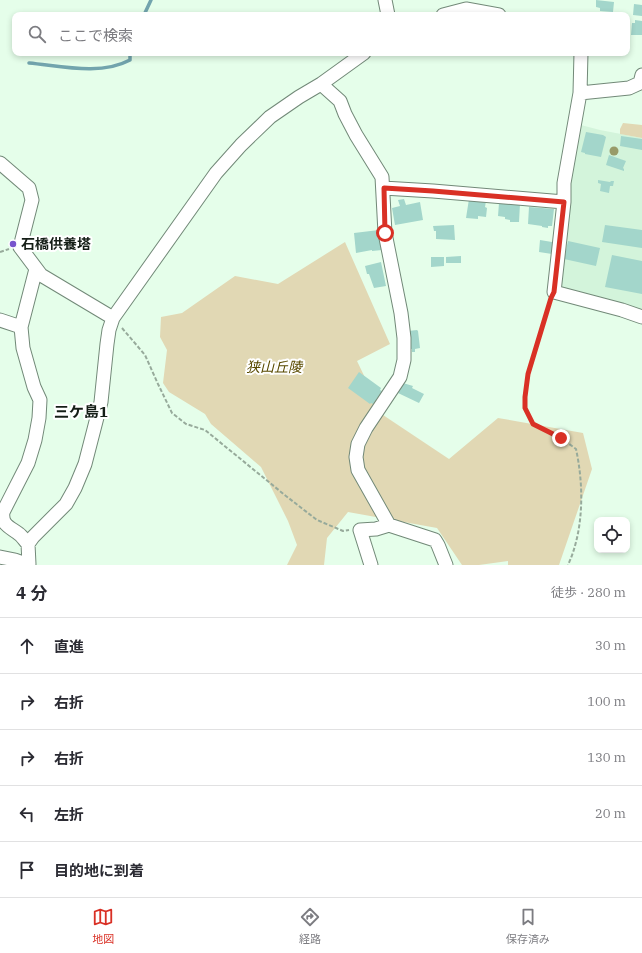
<!DOCTYPE html>
<html lang="ja">
<head>
<meta charset="utf-8">
<style>
	:root { --surface:#fff; --page:#f7f7f7; --text:#2b2b33; --muted:#7c7c81; --line:#e1e1e2; --accent:#d93025 }
	body { margin:0; font-family:"IBM Plex Serif","Noto Sans JP",serif; background:var(--page); color:var(--text) }
	.controls { position:absolute; right:12px; bottom:12px; display:grid; overflow:hidden; border-radius:8px; box-shadow:0 2px 6px #0003 }
	.controls button { width:36px; height:36px; display:grid; place-items:center; padding:0; border:0; border-bottom:1px solid var(--line); background:var(--surface); color:var(--text); font:20px sans-serif }
	.stop { position:absolute; width:12px; height:12px; margin:-9px; border:3px solid #d93025; border-radius:50%; background:#fff }
	.stop.end { background:#d93025; border-color:#fff; box-shadow:0 1px 4px #0008 }
	.list { margin:0; padding:0; list-style:none }
	h2 { display:flex; justify-content:space-between; align-items:center; height:52px; margin:0; padding:0 16px; font-size:17px }
	h2 small { font-size:13px; font-weight:400; color:var(--muted) }
	.list li { display:grid; grid-template-columns:26px 1fr auto; gap:12px; align-items:center; box-sizing:border-box; height:56px; padding:0 16px; border-top:1px solid var(--line) }
	.list b { display:block; font-size:15px; white-space:nowrap }
	.list em { font-size:13px; font-style:normal; color:var(--muted) }
	.icon { flex:none; width:22px; height:22px; fill:none; stroke:currentColor; stroke-width:2; stroke-linecap:round; stroke-linejoin:round }
	.map { position:relative; flex:none; width:642px; height:565px; overflow:hidden }
	.search { position:absolute; background:var(--surface); box-shadow:0 2px 6px #0003; left:12px; right:12px; top:12px; height:44px; display:flex; align-items:center; gap:10px; box-sizing:border-box; padding:0 14px; border-radius:8px; color:var(--muted); font-size:15px }
	.sheet { height:332px; background:var(--surface) }
	nav { display:flex; justify-content:space-around; align-items:center; box-sizing:border-box; height:56px; border-top:1px solid var(--line); background:var(--surface); font-size:11px; color:var(--muted) }
	nav a { display:grid; justify-items:center; gap:2px }
	nav .on { color:var(--accent) }
	.map>svg:first-child { display:block }
	.built { fill:#d3f4db }
	.green { fill:#e1d8b4 }
	.lines { fill:none; stroke-linecap:round; stroke-linejoin:round }
	.stream { stroke:#72a4ad; stroke-width:3.5 }
	.building { fill:#a3d6cb }
	.minor-casing { stroke:#728978; stroke-width:15 }
	.path { stroke:#97aa9b; stroke-width:2; stroke-dasharray:4 2; stroke-linecap:butt }
	.minor { stroke:#fff; stroke-width:13 }
	.tree { fill:#989b69 }
	.route { stroke:#d93025; stroke-width:5 }
	.poi-dot { fill:#7854cd; stroke:#fff; stroke-width:1.5 }
	.labels { text-anchor:middle; stroke-width:4; stroke-linejoin:round; paint-order:stroke }
	.poi-label { font-size:14px; font-weight:bold; fill:#151e17; stroke:#fff; text-anchor:start }
	.park-label { font-size:14px; font-style:italic; fill:#594a00; stroke:#fff }
	.neighbourhood-label { font-size:15px; font-weight:bold; fill:#151e17; stroke:#fff }
</style>
</head>
<body>
<div class="map">
<svg width="642" height="565" viewBox="0 0 642 565">
	<rect width="100%" height="100%" fill="#e5feea"/>
	<!-- built -->
	<path class="built" d="M577 124 600 130 642 138V311L564 291 561 285 570 204 567 183Z"/>
	<!-- green -->
	<path class="green" d="M623 123 642 125V138L620 134V129Z
		M345 242 390 344 357 361 383 415 449 459 498 418 583 433 592 469 559 565H508V561L479 565H462L437 528 348 512 327 538 324 565H287L297 545 288 521 261 467 211 424 205 414 169 392 163 383 167 350 160 337 161 317 182 313 235 276 278 284Z"/>
	<g class="lines">
		<!-- stream -->
		<path class="stream" d="M144 15 151 0
			M29 63C61 66 100 76 130 60V53"/>
	</g>
	<!-- building -->
	<path class="building" d="M596 0 614 2 613 12 600 11V8L596 7Z
		M634 4 642 5V16L633 15Z
		M594 12 612 13 611 15H593Z
		M635 20 642 21V35H631L632 23H635Z
		M586 132 603 135 606 137 601 157 585 154V153L581 152Z
		M621 136 642 139V150L620 146Z
		M609 155 626 161 623 168 624 169V171L606 165Z
		M598 180 610 182 611 181H614L613 186H610L609 193 600 191 601 184 598 183Z
		M404 199 406 205 420 202 423 220 395 225 392 208 400 206 398 200Z
		M469 199 486 201 485 207 487 208 486 217 478 216V219L466 218Z
		M499 203 520 204 519 222H510V220L505 219V217L498 216Z
		M529 207 554 209 552 226H548V228L542 227V226L528 224Z
		M454 225 455 240 436 239V231H434L433 226Z
		M605 225 642 230V248L602 242Z
		M379 230 382 250 372 251V250L356 253 354 233Z
		M540 240 552 242V254L539 252Z
		M568 241 600 248 596 266 564 259Z
		M612 255 642 261V294L605 287Z
		M461 256V263H446V257Z
		M431 257H444V266L431 267Z
		M381 262 386 286 374 288 369 274H367L365 266Z
		M417 330 418 331 420 348 415 349V352H412V349H410L408 331Z
		M359 372 381 388 380 390 382 391 373 404 371 403 370 404 348 388Z
		M403 383 413 386 412 388 424 394 419 403 398 393Z"/>
	<g class="lines">
		<!-- minor casing -->
		<g class="minor-casing">
			<path id="minor" d="M385 0 388 15
				M443 15 466 9 499 15
				M581 53 580 93 564 183V202L554 292 622 310 642 317
				M321 84 340 101 345 114 356 135 382 177 385 233 401 313 404 338V360L400 377 366 428 358 444 356 457 358 470 389 525 435 540 438 545 446 565
				M580 93 629 88 640 83 642 75
				M0 163 29 188 32 200 20 247 41 275 113 318
				M383 188 433 191 564 202
				M0 320 21 327 36 269
				M21 327 23 348 34 387 40 400 39 418 35 440 28 463 3 512C1 525 10 527 19 534 22 536 25 541 28 544
				M0 557 15 560 29 565
				M29 564 28 544 33 537 66 504 75 488 85 464 101 402 107 344 109 330 113 318 216 173 241 145 270 117 299 97 321 84 364 53
				M371 565 360 530 376 529 389 525"/>
		</g>
		<!-- path -->
		<path class="path" d="M0 252 9 249
			M550 303 529 374 525 397V408L533 424 561 438 576 449C584 486 584 530 568 565
			M122 328 145 355 158 384 172 413 186 424 205 430 286 496 317 520 343 531 349 530"/>
		<!-- minor -->
		<use href="#minor" class="minor"/>
	</g>
	<!-- trees -->
	<circle class="tree" cx="614" cy="151" r="4.5"/>
	<g class="lines">
		<!-- route -->
		<path class="route" d="M385 233 384 188 433 191 564 202 554 292 551 298 528 374 525 397V408L533 424 561 438"/>
	</g>
	<!-- markers -->
	<circle class="poi-dot" cx="13" cy="244" r="4"/>
	<g class="labels">
		<!-- poi labels -->
		<g class="poi-label">
			<text x="21" y="249">石橋供養塔</text>
		</g>
		<!-- park labels -->
		<g class="park-label">
			<text x="274" y="372">狭山丘陵</text>
		</g>
		<!-- neighbourhood labels -->
		<g class="neighbourhood-label">
			<text x="81" y="417">三ケ島1</text>
		</g>
	</g>
</svg>
<div class="controls">
<button><svg class="icon" aria-label="locate" viewBox="0 0 24 24"><circle cx="12" cy="12" r="6"/><path d="M12 2v4M12 18v4M2 12h4M18 12h4"/></svg></button>
</div>
<div class="stop" style="left:385px;top:233px"></div>
<div class="stop end" style="left:561px;top:438px"></div>
<div class="search"><svg class="icon" aria-label="search" viewBox="0 0 24 24"><circle cx="10" cy="10" r="6"/><path d="M15 15l6 6"/></svg>ここで検索</div>
</div>
<section class="sheet">
<h2>4 分<small>徒歩 · 280 m</small></h2>
<ul class="list">
<li><svg class="icon" aria-label="ahead" viewBox="0 0 24 24"><path d="M12 20V5M6 11l6-6 6 6"/></svg><div><b>直進</b></div><em>30 m</em></li>
<li><svg class="icon" aria-label="right" viewBox="0 0 24 24"><path d="M7 20v-9h11M14 6l5 5-5 5"/></svg><div><b>右折</b></div><em>100 m</em></li>
<li><svg class="icon" aria-label="right" viewBox="0 0 24 24"><path d="M7 20v-9h11M14 6l5 5-5 5"/></svg><div><b>右折</b></div><em>130 m</em></li>
<li><svg class="icon" aria-label="left" viewBox="0 0 24 24"><path d="M17 20v-9H6M10 6l-5 5 5 5"/></svg><div><b>左折</b></div><em>20 m</em></li>
<li><svg class="icon" aria-label="arrive" viewBox="0 0 24 24"><path d="M6 21V4h12l-3 4 3 4H6"/></svg><div><b>目的地に到着</b></div></li>
</ul>
</section>
<nav>
<a class="on"><svg class="icon" aria-label="map" viewBox="0 0 24 24"><path d="M3 6l6-2 6 2 6-2v14l-6 2-6-2-6 2zM9 4v14M15 6v14"/></svg>地図</a>
<a><svg class="icon" aria-label="directions" viewBox="0 0 24 24"><path d="M12 3l9 9-9 9-9-9zM9 14v-3h6M13 9l2 2-2 2"/></svg>経路</a>
<a><svg class="icon" aria-label="saved" viewBox="0 0 24 24"><path d="M7 4h10v16l-5-4-5 4z"/></svg>保存済み</a>
</nav>
</body>
</html>
